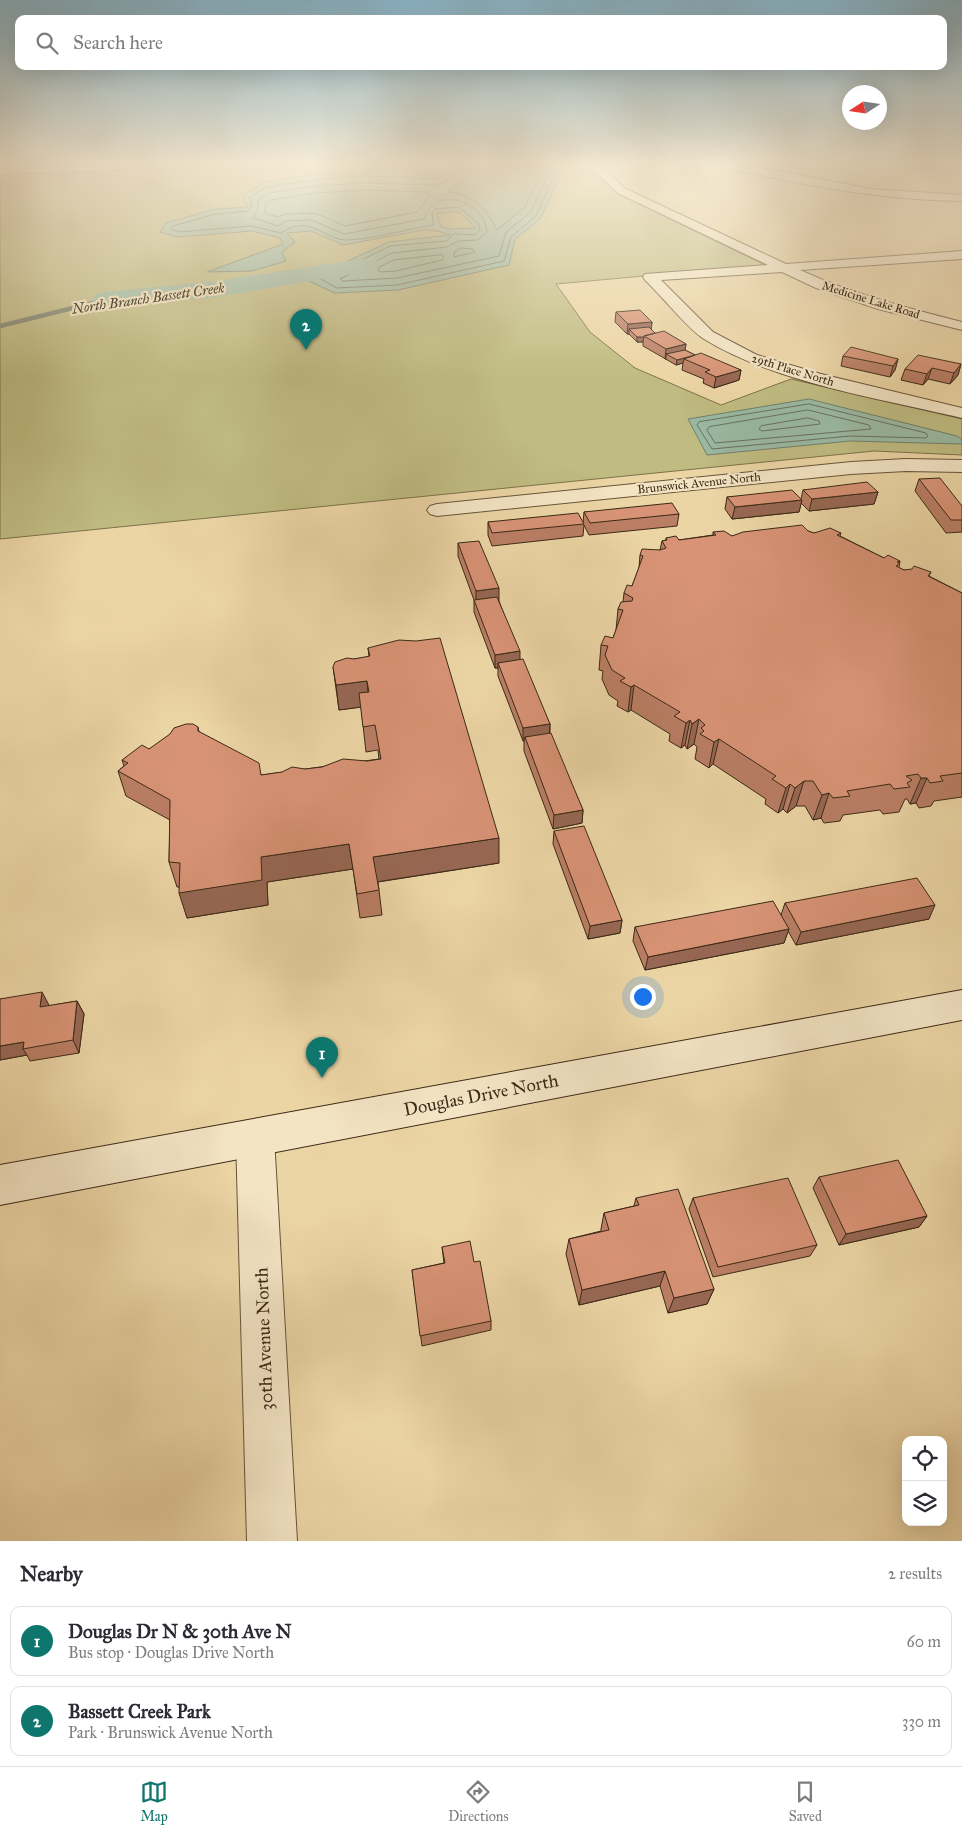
<!DOCTYPE html>
<html lang="en">
<head>
<meta charset="utf-8">
<style>
	:root { --surface:#fff; --page:#f2f2f3; --text:#2b2b33; --muted:#7c7c81; --line:#e1e1e2; --accent:#0f766e }
	body { margin:0; font-family:"IM FELL Great Primer",serif; background:var(--page); color:var(--text) }
	.controls { position:absolute; right:15px; bottom:15px; display:grid; overflow:hidden; border-radius:10px; box-shadow:0 5px 20px #0002 }
	.controls button { width:45px; height:45px; display:grid; place-items:center; padding:0; border:0; border-bottom:1px solid var(--line); background:var(--surface); color:var(--text); font:25px sans-serif }
	.compass { position:absolute; left:842px; top:85px; width:45px; height:45px; border-radius:50%; background:var(--surface); box-shadow:0 5px 20px #0002; rotate:258deg }
	.you { position:absolute; left:642px; top:996px; width:18px; height:18px; margin:-12px; border:4px solid #fff; border-radius:50%; background:#1a73e8; box-shadow:0 0 0 8px #1a73e833 }
	.badge { display:grid; place-items:center; width:32px; height:32px; border-radius:50%; background:var(--accent); color:#fff; font-size:16px; font-weight:700 }
	.pin { position:absolute; translate:-50% -41px; filter:drop-shadow(0 1px 2px #0008) }
	.pin::after { content:''; position:absolute; top:26px; width:18px; height:15px; background:inherit; clip-path:polygon(0 0,100% 0,50% 100%) }
	.list { margin:0; padding:0; list-style:none }
	h2 { display:flex; justify-content:space-between; align-items:center; height:65px; margin:0; padding:0 20px; font-size:21px }
	h2 small { font-size:16px; font-weight:400; color:var(--muted) }
	.list li { display:grid; grid-template-columns:32px 1fr auto; gap:15px; align-items:center; box-sizing:border-box; height:70px; margin:0 10px 10px; padding:0 10px; border:1px solid var(--line); border-radius:10px }
	.list b { display:block; font-size:19px; white-space:nowrap }
	.list p { margin:0; font-size:16px; white-space:nowrap; color:var(--muted) }
	.list em { font-size:16px; font-style:normal; color:var(--muted) }
	.icon { flex:none; width:28px; height:28px; fill:none; stroke:currentColor; stroke-width:2; stroke-linecap:round; stroke-linejoin:round }
	.map { position:relative; flex:none; width:962px; height:1541px; overflow:hidden }
	.search { position:absolute; background:var(--surface); box-shadow:0 5px 20px #0002; left:15px; right:15px; top:15px; height:55px; display:flex; align-items:center; gap:12px; box-sizing:border-box; padding:0 18px; border-radius:10px; color:var(--muted); font-size:19px }
	.sheet { height:225px; background:var(--surface) }
	nav { display:flex; justify-content:space-around; align-items:center; box-sizing:border-box; height:70px; border-top:1px solid var(--line); background:var(--surface); font-size:14px; color:var(--muted) }
	nav a { display:grid; justify-items:center; gap:2px }
	nav .on { color:var(--accent) }
	.map>svg:first-child { display:block }
	.green { fill:#bfbb81; stroke:#7d724c }
	.water { fill:#99b9a3; stroke:#737f6b; fill-rule:evenodd }
	.lines { fill:none; stroke-linecap:round; stroke-linejoin:round }
	.shore { stroke:#6a715c; stroke-width:1 }
	.stream { stroke:#737f6b; stroke-width:4.5 }
	.river { fill:#99b9a3; fill-rule:evenodd }
	.street-casing { stroke:#67543a; stroke-width:2 }
	.secondary-casing { stroke:#3b2916; stroke-width:2 }
	.street { fill:#f3e4c4; fill-rule:evenodd }
	.secondary { fill:#f3e4c4; fill-rule:evenodd }
	.wall { fill:#ba7e65; stroke:#3b2916 }
	.shaded-wall { fill:#976753; stroke:#3b2916 }
	.building { fill:#d89376; stroke:#3b2916 }
	.labels { text-anchor:middle; stroke-width:4.5; stroke-linejoin:round; paint-order:stroke }
	.far-street-label { font-size:12px; fill:#3b2916; stroke:#f3e4c4 }
	.far-water-label { font-size:14px; font-style:italic; fill:#524d39; stroke:#f3e4c4 }
	.near-street-label { font-size:18px; fill:#3b2916; stroke:#f3e4c4 }
</style>
</head>
<body>
<div class="map">
<svg width="962" height="1541" viewBox="0 0 962 1541">
	<rect width="100%" height="100%" fill="#ecd5a5"/>
	<filter id="stains"><feTurbulence type="fractalNoise" baseFrequency=".004" numOctaves="4"/><feColorMatrix values="0 0 0 0 .2 0 0 0 0 .09 0 0 0 0 .02 0 0 0 .5 -.17"/></filter>
	<radialGradient id="worn" r=".72"><stop offset=".6" stop-color="#630" stop-opacity="0"/><stop offset="1" stop-color="#630" stop-opacity=".3"/></radialGradient>
	<!-- green -->
	<path class="green" d="M158 163H583L616 193 765 265 556 284 590 332 635 368 721 405 791 379 962 419V455L874 451 0 539V173L159 166Z"/>
	<!-- water -->
	<path class="water" d="M460 163H557L563 170 540 219 515 239 509 265 398 290 335 293 291 273 337 266 389 242 450 235 437 231 424 230 343 245 311 231 287 233 295 242 282 252 286 261 252 271 207 272 283 244 280 238 252 231 178 237 160 232 166 223 215 209 248 207 242 196 264 182 312 175 366 171 437 174ZM459 212 476 228 452 229 441 227 437 213Z
		M809 399 957 436 962 440V444L850 441 707 455 688 419Z"/>
	<g class="lines">
		<!-- shore -->
		<path class="shore" d="M460 163 458 170 437 179 367 176 313 180 267 187 250 197 252 206 248 211 216 214 173 226 171 229 179 232 251 226 281 233C309 213 325 240 346 240 370 240 408 229 433 225L432 213 435 209 458 207 479 224 480 230 475 235 454 234 446 241 390 246 339 271 315 276 337 288 397 285 504 261 511 237 536 216 556 172 554 163
			M467 163 462 174 438 185 367 183 314 186 269 193 258 200V209L253 218 278 226 286 221 312 220 344 234 424 219C434 185 484 200 487 232L478 240 458 241 447 247 392 253 340 279 343 281 397 278 499 256 506 232 531 212 549 172 547 163
			M474 163 470 177 450 189 449 192C473 195 486 208 497 230L525 207 541 172 540 163
			M367 190 427 192 430 195 417 212 345 226 315 213 287 214 277 217 265 213 266 204 271 200 315 193Z
			M461 248 473 249 475 252 454 257V253Z
			M442 255 444 258 442 260 396 271 380 272 378 270 379 267 394 260Z
			M809 404 926 433 928 436 926 438 850 436 712 449 697 425 699 422Z
			M808 410 869 425 871 429 715 443 707 430 709 427Z
			M808 418 819 421 820 424 762 431 759 429 761 426Z"/>
		<!-- stream -->
		<path class="stream" d="M0 326 105 300"/>
		<!-- river -->
		<path class="river" d="M895 163H962V174L945 175 904 169 897 167Z
			M368 258 376 260 380 265 376 270 217 297 105 308 96 305 92 300 96 295 105 292 217 281Z"/>
		<!-- street casing -->
		<g class="street-casing">
			<path id="street" d="M130 163H141L145 166 140 169 0 174V168Z
				M587 163H598L626 189 786 264 962 251V259L800 270C852 294 907 308 962 322V330L878 309 816 288 782 272 661 280 713 332 757 355 821 374 962 408V418C882 399 773 382 704 339 688 329 661 295 645 280L643 277 645 274 768 265 618 193Z
				M717 163H737L871 189 962 195V201C894 200 828 190 761 175 748 172 727 171 717 163Z
				M906 459 962 460V472L906 471 851 474 437 516 430 514 427 510 430 506 437 504 851 462Z
				M255 1119 268 1124 274 1137 297 1541H247L236 1137 242 1124Z"/>
		</g>
		<!-- secondary casing -->
		<g class="secondary-casing">
			<path id="secondary" d="M962 990V1020L0 1205V1165Z"/>
		</g>
		<!-- street -->
		<use href="#street" class="street"/>
		<!-- secondary -->
		<use href="#secondary" class="secondary"/>
	</g>
	<!-- wall -->
	<path class="wall" d="M616 312 652 322 651 330 655 333 686 344 685 350 695 355 741 370 739 380 714 388 703 383 704 379 682 370 683 363 676 365 643 346V342H637L629 334H627L615 322Z
		M843 356 898 359 895 370 890 377 841 366Z
		M961 364 958 375 950 384 928 379 923 385 901 380 905 369Z
		M919 479 962 506V532L946 533 915 491Z
		M803 490 878 492 874 504 809 511 801 503 799 512 732 519 725 509 727 497 801 499Z
		M584 512 679 514 677 526 589 535 584 525 583 536 492 546 488 535V522L583 523Z
		M808 531 814 533H841L840 536 884 558 900 561 899 568 904 570 931 572 929 576 962 593V797L934 801 931 806 919 808 916 803 910 804 907 799H905L899 812 883 814 880 810 843 815 840 821 824 823 821 818 813 820 805 806H796L787 813 783 809 778 813 765 804 766 799 713 764 709 768 695 759 697 747 694 744 687 749 685 745 681 748 669 741 670 734 631 710 628 712 617 706 618 701 609 695 602 679 603 671 599 670 601 645 613 638 616 630 618 609 623 602 624 593 632 586 639 568 640 555 660 550 662 541 666 540V538L679 540 713 535V532L732 536Z
		M458 543 499 601 520 660 550 724V734L583 810 582 823 553 829 524 751V741H523L498 676V668H495L474 612V600L458 556Z
		M368 648 499 863 378 882 382 915 360 918 353 869 267 882 268 905 187 918 179 887H177L169 862 170 820 126 796 118 771 124 766 122 760 149 749 198 727 199 732 262 775 379 759 378 750 366 752 361 707 339 710 333 667 354 659 369 657Z
		M554 831 622 920 620 933 588 939 553 844Z
		M785 903 929 919 796 945 788 931 784 943 645 970 633 941 635 927 781 915Z
		M0 999 49 1005 48 1006 77 1001 84 1014 79 1053 30 1061 27 1055 0 1060Z
		M819 1177 927 1216 919 1227 839 1245 813 1188Z
		M636 1198 714 1289 707 1304 668 1313 660 1286 579 1305 566 1254 569 1239 601 1231V1229L604 1213 634 1206Z
		M693 1198 817 1245 810 1256 713 1277 689 1209Z
		M442 1247 474 1262 491 1321V1330L422 1346 412 1270 444 1263Z"/>
	<!-- shaded-wall -->
	<path class="shaded-wall" d="M652 322 651 332 629 329V334H627L628 324Z
		M637 337H644L643 342H637Z
		M686 344 684 355 666 354V359H665L666 349Z
		M695 355 684 359 683 363 676 365 677 360Z
		M898 359 895 370 890 377 893 366Z
		M961 364 958 375 950 384 954 373Z
		M932 368 928 379 923 385 927 374Z
		M741 370 739 380 714 388 716 377Z
		M878 492 874 504 809 511 812 499Z
		M802 500 799 512 732 519 735 507Z
		M499 588V601L476 604V591Z
		M520 651V665L498 663V668H495V655Z
		M367 681 369 706 339 710 336 685Z
		M634 685 631 710 628 712 631 687Z
		M699 719 694 744 687 749 692 724Z
		M690 720 685 745 681 748 686 723Z
		M550 724 549 737H525L524 741H523V728Z
		M719 739 713 764 709 768 714 742Z
		M921 778H927L916 803 910 804Z
		M804 781 796 806 787 813 795 788Z
		M790 784 783 809 778 813 786 788Z
		M829 793 821 818 813 820 822 795Z
		M583 810 582 823 553 829 554 815Z
		M499 838V863L376 882 373 857Z
		M349 844 353 869 267 882 268 905 187 918 179 893 261 857Z
		M935 905 929 919 796 945 801 932Z
		M622 920 620 933 588 939 590 926Z
		M789 929 784 943 645 970 648 957Z
		M42 992 49 1005 47 1020 40 1007Z
		M77 1001 84 1014 79 1053 73 1040Z
		M24 1042 23 1049 27 1055 0 1060V1046Z
		M927 1216 919 1227 839 1245 846 1234Z
		M665 1271 660 1286 579 1305 582 1290Z
		M714 1289 707 1304 668 1313 674 1298Z"/>
	<!-- building -->
	<path class="building" d="M640 310 652 322 628 324 616 312Z
		M649 327 655 333 644 336V337H637L629 329Z
		M664 331 686 344 666 349 644 336Z
		M851 347 898 359 893 366 843 356Z
		M685 350 695 355 677 360 666 354Z
		M701 353 741 370 716 377 705 372 710 370 684 359Z
		M918 355 961 364 954 373 932 368 927 374 905 369Z
		M940 478 962 506V520H951L919 479Z
		M867 482 878 492 812 499 803 490Z
		M792 490 802 500 735 507 727 497Z
		M672 503 679 514 590 523 584 512Z
		M578 513 584 524 492 533 488 522Z
		M802 525 808 531 814 533 830 528 841 533 837 535 884 558 888 555 900 561 897 562 900 563 896 566 904 570 912 569 914 566 931 572 928 576 962 593V773L940 776 943 781 930 783 927 778H921L918 774 906 776 912 780 907 783 910 787 894 789 890 784 847 791 850 796 833 798 829 793 822 795 813 781H804L795 788 790 784 786 788 772 779 776 776 719 739 714 742 700 734 704 731 701 728 705 725 699 719 692 724 690 720 686 723 674 716 680 712 634 685 631 687 620 681 625 678 612 670 605 655 608 646 601 645 605 636 613 638 623 610 618 609 621 602 632 601 633 598 624 593 627 585 632 586 643 556 640 555 642 549 660 550 666 548 662 541 667 540 666 538 676 536 679 540 716 535 713 532 724 531 732 536 743 532Z
		M479 541 499 588 476 591 458 543Z
		M497 597 520 651 495 655 474 600Z
		M440 638 499 838 373 857 379 890 357 894 349 844 261 857 262 880 179 893 180 863 169 862 170 800 118 771 128 763 122 760 142 745 149 749 170 734 174 728 186 724H193L198 727V731L259 763 261 775 282 772 292 767 305 769 322 767 343 759 367 761 381 759 375 725 363 727 359 693 369 692 367 681 336 685 333 667 335 662 347 658 354 659 370 656 368 648 399 640 416 641Z
		M523 659 550 724 523 728 498 663Z
		M551 733 583 810 554 815 525 737Z
		M584 826 622 920 590 926 554 831Z
		M917 878 935 905 801 932 785 903Z
		M773 901 789 929 648 957 635 927Z
		M42 992 40 1007 77 1001 73 1040 23 1049 24 1042 0 1046V999Z
		M898 1160 927 1216 846 1234 819 1177Z
		M788 1178 817 1245 718 1267 693 1198Z
		M678 1189 714 1289 674 1298 665 1271 582 1290 569 1239 609 1230 604 1213 639 1205 636 1198Z
		M470 1241 474 1262 480 1261 491 1321 420 1336 412 1270 445 1263 442 1247Z"/>
	<!-- sky -->
	<linearGradient id="sky" x2="0" y2="1"><stop stop-color="#88b6cc"/><stop offset="0.43" stop-color="#f6ecd6"/><stop offset="1" stop-color="#f6ecd6" stop-opacity="0"/></linearGradient>
	<rect width="962" height="379" fill="url(#sky)"/>
	<g class="labels">
		<!-- far-street labels -->
		<g class="far-street-label">
			<text transform="translate(871 300) rotate(17)" y="4">Medicine Lake Road</text>
			<text transform="translate(793 370) rotate(17)" y="4">29th Place North</text>
			<text transform="translate(699 483) rotate(-6)" y="4">Brunswick Avenue North</text>
		</g>
		<!-- far-water labels -->
		<g class="far-water-label">
			<text transform="translate(148 298) rotate(-8)" y="5">North Branch Bassett Creek</text>
		</g>
		<!-- near-street labels -->
		<g class="near-street-label">
			<text transform="translate(481 1095) rotate(-11)" y="6">Douglas Drive North</text>
			<text transform="translate(264 1339) rotate(-92)" y="6">30th Avenue North</text>
		</g>
	</g>
	<rect width="100%" height="100%" filter="url(#stains)"/>
	<rect width="100%" height="100%" fill="url(#worn)"/>
</svg>
<div class="controls">
<button><svg class="icon" aria-label="locate" viewBox="0 0 24 24"><circle cx="12" cy="12" r="6"/><path d="M12 2v4M12 18v4M2 12h4M18 12h4"/></svg></button>
<button><svg class="icon" aria-label="layers" viewBox="0 0 24 24"><path d="M12 4l9 5-9 5-9-5zM3 14l9 5 9-5"/></svg></button>
</div>
<svg class="compass" viewBox="-18 -18 36 36"><path d="M0-13l5 13h-10z" fill="#e53935"/><path d="M0 13l5-13h-10z" fill="#7c7c81"/></svg>
<div class="you"></div>
<div class="pin badge" style="left:322px;top:1078px">1</div>
<div class="pin badge" style="left:306px;top:350px">2</div>
<div class="search"><svg class="icon" aria-label="search" viewBox="0 0 24 24"><circle cx="10" cy="10" r="6"/><path d="M15 15l6 6"/></svg>Search here</div>
</div>
<section class="sheet">
<h2>Nearby<small>2 results</small></h2>
<ul class="list">
<li><span class="badge">1</span><div><b>Douglas Dr N &amp; 30th Ave N</b><p>Bus stop · Douglas Drive North</p></div><em>60 m</em></li>
<li><span class="badge">2</span><div><b>Bassett Creek Park</b><p>Park · Brunswick Avenue North</p></div><em>330 m</em></li>
</ul>
</section>
<nav>
<a class="on"><svg class="icon" aria-label="map" viewBox="0 0 24 24"><path d="M3 6l6-2 6 2 6-2v14l-6 2-6-2-6 2zM9 4v14M15 6v14"/></svg>Map</a>
<a><svg class="icon" aria-label="directions" viewBox="0 0 24 24"><path d="M12 3l9 9-9 9-9-9zM9 14v-3h6M13 9l2 2-2 2"/></svg>Directions</a>
<a><svg class="icon" aria-label="saved" viewBox="0 0 24 24"><path d="M7 4h10v16l-5-4-5 4z"/></svg>Saved</a>
</nav>
</body>
</html>
